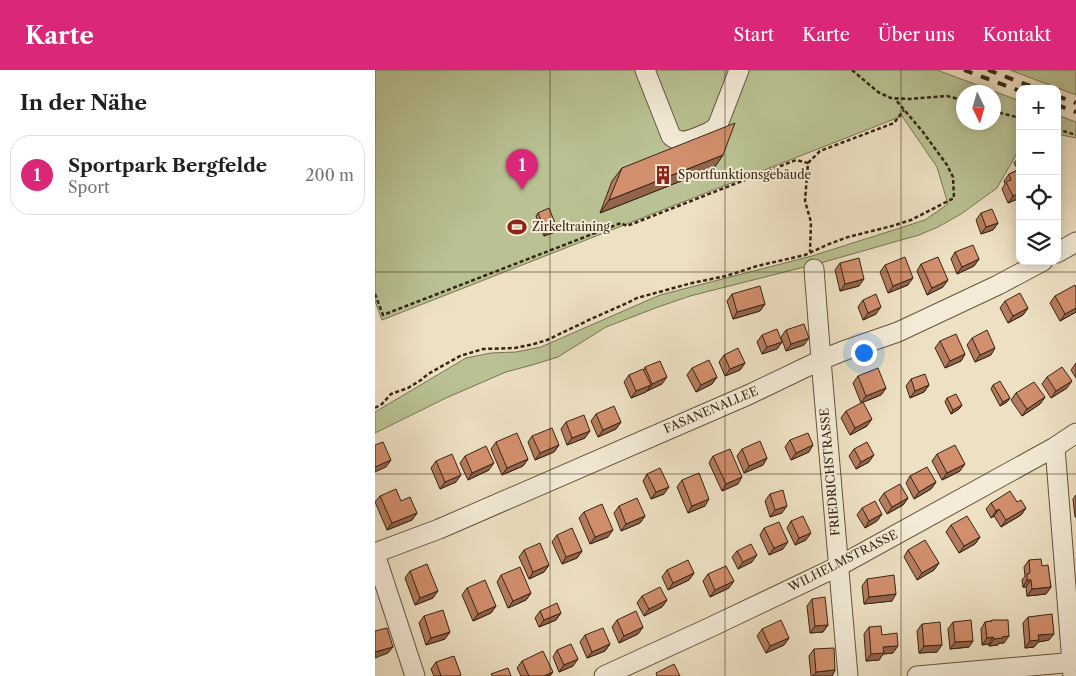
<!DOCTYPE html>
<html lang="de">
<head>
<meta charset="utf-8">
<style>
	:root { --surface:#fff; --page:#f6f6f6; --text:#202124; --muted:#757577; --line:#e0e0e0; --accent:#db2777 }
	body { margin:0; font-family:"Libre Caslon Text",serif; background:var(--page); color:var(--text) }
	.controls { position:absolute; right:15px; top:15px; display:grid; overflow:hidden; border-radius:10px; box-shadow:0 2px 12px #0003 }
	.controls button { width:45px; height:45px; display:grid; place-items:center; padding:0; border:0; border-bottom:1px solid var(--line); background:var(--surface); color:var(--text); font:25px sans-serif }
	.compass { position:absolute; left:581px; top:15px; width:45px; height:45px; border-radius:50%; background:var(--surface); box-shadow:0 2px 12px #0003; rotate:175deg }
	.you { position:absolute; left:488px; top:282px; width:18px; height:18px; margin:-12px; border:4px solid #fff; border-radius:50%; background:#1a73e8; box-shadow:0 0 0 8px #1a73e833 }
	.badge { display:grid; place-items:center; width:32px; height:32px; border-radius:50%; background:var(--accent); color:#fff; font-size:16px; font-weight:700 }
	.pin { position:absolute; translate:-50% -41px; filter:drop-shadow(0 1px 2px #0008) }
	.pin::after { content:''; position:absolute; top:26px; width:18px; height:15px; background:inherit; clip-path:polygon(0 0,100% 0,50% 100%) }
	.list { margin:0; padding:0; list-style:none }
	h2 { display:flex; justify-content:space-between; align-items:center; height:65px; margin:0; padding:0 20px; font-size:21px }
	h2 small { font-size:16px; font-weight:400; color:var(--muted) }
	.list li { display:grid; grid-template-columns:32px 1fr auto; gap:15px; align-items:center; box-sizing:border-box; height:80px; margin:0 10px 10px; padding:0 10px; border:1px solid var(--line); border-radius:20px }
	.list b { display:block; font-size:19px; white-space:nowrap }
	.list p { margin:0; font-size:16px; white-space:nowrap; color:var(--muted) }
	.list em { font-size:16px; font-style:normal; color:var(--muted) }
	.icon { flex:none; width:28px; height:28px; fill:none; stroke:currentColor; stroke-width:2; stroke-linecap:round; stroke-linejoin:round }
	.map { position:relative; flex:none; width:701px; height:606px; overflow:hidden }
	header { display:flex; align-items:center; gap:30px; box-sizing:border-box; height:70px; padding:0 25px; background:var(--accent); color:#fff }
	header strong { font-size:24px }
	nav { display:flex; gap:28px; margin-inline-start:auto; font-size:18px }
	main { display:flex }
	aside { flex:1; background:var(--surface) }
	.map>svg:first-child { display:block }
	.green { fill:#bac293; stroke:#787453; fill-rule:evenodd }
	.lines { fill:none; stroke-linecap:round; stroke-linejoin:round }
	.minor-casing { stroke:#65543f; stroke-width:21 }
	.path { stroke:#372513; stroke-width:2.5; stroke-dasharray:4 2.5; stroke-linecap:butt }
	.minor { stroke:#f4ecd8; stroke-width:19 }
	.rail { stroke:#372513; stroke-width:4; stroke-dasharray:9 9; stroke-linecap:butt }
	.wall { fill:#b57b5e; stroke:#372513 }
	.shaded-wall { fill:#93644c; stroke:#372513 }
	.building { fill:#d28f6d; stroke:#372513 }
	.grid { fill:none; stroke:#372513; stroke-width:1; stroke-opacity:0.55 }
	.labels { text-anchor:middle; stroke-width:4; stroke-linejoin:round; paint-order:stroke }
	.poi-label { font-size:12px; fill:#372513; stroke:#f4ecd8; text-anchor:start }
	.street-label { font-size:12px; fill:#372513; stroke:#f4ecd8 }
</style>
</head>
<body>
<header>
<strong>Karte</strong>
<nav><a>Start</a><a>Karte</a><a>Über uns</a><a>Kontakt</a></nav>
</header>
<main>
<aside>
<h2>In der Nähe<small></small></h2>
<ul class="list">
<li><span class="badge">1</span><div><b>Sportpark Bergfelde</b><p>Sport</p></div><em>200 m</em></li>
</ul>
</aside>
<div class="map">
<svg width="701" height="606" viewBox="0 0 701 606">
	<rect width="100%" height="100%" fill="#eee1c3"/>
	<filter id="stains"><feTurbulence type="fractalNoise" baseFrequency=".004" numOctaves="4"/><feColorMatrix values="0 0 0 0 .2 0 0 0 0 .09 0 0 0 0 .02 0 0 0 .5 -.17"/></filter>
	<radialGradient id="worn" r=".72"><stop offset=".6" stop-color="#630" stop-opacity="0"/><stop offset="1" stop-color="#630" stop-opacity=".3"/></radialGradient>
	<!-- green -->
	<path class="green" d="M0 0H562L645 31V78L622 118 586 144 563 157 544 165 449 192 315 226 283 237 231 257 183 287 157 295 131 302 71 328 0 363V342L91 288 116 283 141 282 166 277 285 225 437 186 550 150 573 134 562 97 527 46 7 250 0 231ZM588 22H618V52H588Z
		M635 0H701V25Z
		M682 45 701 52V68L682 64Z"/>
	<g class="lines">
		<!-- minor casing -->
		<g class="minor-casing">
			<path id="minor" d="M270 0 296 66C300 69 302 71 307 71 314 71 334 63 339 59 342 57 342 55 344 52L364 0
				M682 183 701 172
				M439 199 446 290 473 606
				M680 377 698 606
				M0 483 64 459 373 325 446 290 468 281 523 262 623 215 668 191
				M0 484 40 606
				M229 606 338 556 464 496 680 377 701 363
				M542 606 701 592"/>
		</g>
		<!-- path -->
		<path class="path" d="M477 0 503 22 516 28 534 29 572 26 588 30
			M618 41 645 48
			M682 59 701 65
			M433 93 445 81 519 53 529 40
			M0 224 8 245 246 153 252 156 421 90 433 93 430 131 436 152 435 182
			M0 338 7 334 16 324 33 318 46 310 53 304 85 286 108 279 140 278 159 274 172 270 216 249 252 233 262 228 317 213 351 206 382 196 430 185 454 174 473 167 517 156 536 150 579 128 578 107 572 95 548 62 520 29"/>
		<!-- minor -->
		<use href="#minor" class="minor"/>
		<!-- rail -->
		<path class="rail" d="M589 0 645 21
			M613 0 663 19
			M682 26 701 33
			M682 35 701 42"/>
	</g>
	<!-- wall -->
	<path class="wall" d="M348 85 339 98 225 143 237 111 247 98Z
		M645 86V128L633 133 627 119 630 114 629 111 634 104 643 100 639 93Z
		M163 143 182 158 180 162 169 166 161 146Z
		M606 143 623 153 618 160 606 164 601 150Z
		M580 182 604 189 599 196 582 204 576 189Z
		M465 193 484 216 465 221 460 200Z
		M546 194 568 217 552 225 542 201Z
		M510 195 533 215 513 223 505 202Z
		M701 218V242L685 251 675 233 680 226Z
		M357 224 390 234 385 241 358 249 352 231Z
		M488 230 501 244 488 250 483 237Z
		M630 231 653 238 648 245 633 253 625 238Z
		M411 260 429 275 411 281 406 267Z
		M387 265 407 272 402 279 387 284 382 272Z
		M597 268 616 285 600 292 592 275Z
		M565 271 590 284 586 291 570 298 560 278Z
		M349 285 370 293 365 300 350 306 344 292Z
		M701 293V308L696 300Z
		M270 297 287 314 272 321V320L271 322 256 328 249 312 254 305 269 300Z
		M317 298 342 307 337 314 321 322 312 305Z
		M483 306 511 318 506 325 486 333 478 313Z
		M672 307 692 318 676 328 667 314Z
		M536 309 554 315 549 322 535 328 531 316Z
		M618 315 635 328 632 332 625 336 616 319Z
		M641 323 670 327 665 334 647 346 636 330Z
		M572 328 587 335 584 339 576 344 570 332Z
		M471 341 492 356 475 365 466 348Z
		M221 344 246 352 241 359 223 367 216 351Z
		M191 352 210 368 192 375 186 359Z
		M157 366 184 375 179 382 160 390 153 372Z
		M415 370 434 382 416 390 410 377Z
		M121 372 153 389 148 396 127 405 116 379Z
		M367 379 392 388 388 395 369 403 362 386Z
		M479 379 494 392 481 399 474 386Z
		M562 384 585 401 567 410 557 391Z
		M90 386 114 400 93 410 85 393Z
		M338 386 363 414 347 421 334 393Z
		M61 391 81 412 65 419 56 398Z
		M272 404 289 424 276 429 268 411Z
		M535 406 561 412 556 419 539 429 531 413Z
		M307 410 330 436 313 443 302 417Z
		M509 423 533 428 528 435 512 444 504 430Z
		M395 424 407 443 395 447 390 431Z
		M701 425V447H700L698 429Z
		M5 426 26 431 42 443 37 450 12 460 0 432Z
		M642 432 651 438 646 445 626 457 619 446 616 448 611 439 616 433Z
		M244 436 270 446 265 453 246 461 239 443Z
		M487 438 507 444 502 451 490 458 482 445Z
		M209 442 233 467 215 474 204 448Z
		M416 451 431 470 420 475 412 458Z
		M576 455 605 467 600 474 584 483 571 462Z
		M389 458 408 479 394 485 385 465Z
		M182 465 207 481 202 488 187 494 177 472Z
		M149 480 174 495 169 502 154 509 144 487Z
		M533 480 564 493 559 500 542 510 529 487Z
		M362 481 377 492 363 499 357 487Z
		M654 490 667 496 676 517 671 524 652 526 651 517H648L647 510 650 506 649 497Z
		M292 500 319 503 314 510 293 520 287 507Z
		M35 501 58 528 40 535 30 508Z
		M333 504 354 518 335 527 328 511Z
		M126 505 156 523 151 530 133 538 122 512Z
		M492 509 517 531 489 534 487 516Z
		M92 518 121 536 116 543 98 551 87 525Z
		M267 526 292 530 287 537 269 546 262 533Z
		M437 529 453 555 448 562 435 563 432 536Z
		M165 541 186 543 181 550 164 557 160 548Z
		M49 546 70 569 51 575 44 553Z
		M653 547 674 570 663 572 659 577 650 578 648 553Z
		M242 550 268 557 263 564 244 573 237 557Z
		M617 550 629 573H624L623 575 614 576V574L607 575 606 559 610 552 616 551Z
		M578 552 594 577 575 579 573 559Z
		M547 554 562 582 544 583 542 561Z
		M494 557 507 565 518 583 508 584 504 590 491 591 489 564Z
		M387 559 414 568 409 575 391 583 382 566Z
		M210 565 235 574 230 581 212 588 205 572Z
		M439 579 460 600 457 606H436L434 586Z
		M182 580 198 596 184 602 178 587Z
		M147 591 175 606H146L142 598Z
		M61 592 85 606H59L56 599Z"/>
	<!-- shaded-wall -->
	<path class="shaded-wall" d="M348 85 339 98 225 143 234 130Z
		M645 123V128L633 133 638 126Z
		M623 153 618 160 606 164 611 157Z
		M182 158 180 162 169 166 171 162Z
		M604 189 599 196 582 204 587 197Z
		M538 208 533 215 513 223 518 216Z
		M489 209 484 216 465 221 470 214Z
		M573 210 568 217 552 225 557 218Z
		M390 234 385 241 358 249 362 242Z
		M506 237 501 244 488 250 493 243Z
		M653 238 648 245 633 253 638 246Z
		M701 238V242L685 251 690 244Z
		M434 268 429 275 411 281 416 274Z
		M407 272 402 279 387 284 392 277Z
		M620 278 616 285 600 292 605 285Z
		M590 284 586 291 570 298 575 291Z
		M370 293 365 300 350 306 355 299Z
		M292 307 287 314 272 321 277 314Z
		M342 307 337 314 321 322 326 315Z
		M697 311 692 318 676 328 681 321Z
		M276 315 271 322 256 328 261 321Z
		M554 315 549 322 535 328 540 321Z
		M511 318 506 325 486 333 491 326Z
		M670 327 665 334 647 346 652 339Z
		M635 328 632 332 625 336 628 332Z
		M587 335 584 339 576 344 578 340Z
		M497 349 492 356 475 365 480 358Z
		M246 352 241 359 223 367 228 360Z
		M215 361 210 368 192 375 197 368Z
		M184 375 179 382 160 390 165 383Z
		M438 375 434 382 416 390 421 383Z
		M499 385 494 392 481 399 486 392Z
		M392 388 388 395 369 403 374 396Z
		M153 389 148 396 127 405 132 398Z
		M16 390 11 397 0 402V397Z
		M119 393 114 400 93 410 97 403Z
		M590 394 585 401 567 410 572 403Z
		M86 405 81 412 65 419 70 412Z
		M367 407 363 414 347 421 351 414Z
		M561 412 556 419 539 429 544 422Z
		M294 417 289 424 276 429 281 422Z
		M533 428 528 435 512 444 517 437Z
		M334 429 330 436 313 443 317 436Z
		M412 436 407 443 395 447 400 440Z
		M651 438 646 445 626 457 631 450Z
		M624 439 619 446 616 448 621 441Z
		M42 443 37 450 12 460 17 453Z
		M507 444 502 451 490 458 494 451Z
		M270 446 265 453 246 461 251 454Z
		M238 460 233 467 215 474 220 467Z
		M436 463 431 470 420 475 424 468Z
		M605 467 600 474 584 483 589 476Z
		M413 472 408 479 394 485 399 478Z
		M207 481 202 488 187 494 191 487Z
		M382 485 377 492 363 499 368 492Z
		M564 493 559 500 542 510 547 503Z
		M174 495 169 502 154 509 158 502Z
		M319 503 314 510 293 520 298 513Z
		M652 510H656L651 517H648Z
		M359 511 354 518 335 527 340 520Z
		M676 517 671 524 652 526 657 519Z
		M63 521 58 528 40 535 45 528Z
		M156 523 151 530 133 538 138 531Z
		M521 524 517 531 489 534 494 527Z
		M292 530 287 537 269 546 274 539Z
		M121 536 116 543 98 551 103 544Z
		M186 543 181 550 164 557 169 550Z
		M453 555 448 562 435 563 440 556Z
		M268 557 263 564 244 573 249 566Z
		M75 562 70 569 51 575 56 568Z
		M679 564 674 570 663 572 659 577 650 578 655 571 663 565Z
		M634 566 629 573H624L623 575 614 576 619 569 627 567Z
		M618 567 614 574 607 575 612 568Z
		M414 568 409 575 391 583 395 576Z
		M598 571 594 577 575 579 580 572Z
		M235 574 230 581 212 588 217 582Z
		M567 575 562 582 544 583 549 576Z
		M523 576 518 583 508 584 504 590 491 591 496 584 508 577Z
		M18 577 13 583 0 588V582Z
		M203 589 198 596 184 602 189 595Z
		M460 600 457 606H438L441 602Z
		M178 602 175 606H169Z"/>
	<!-- building -->
	<path class="building" d="M360 53 348 85 234 130 247 98Z
		M645 99V123L638 126 631 112 636 110 634 104Z
		M174 138 182 158 171 162 163 143Z
		M617 139 623 153 611 157 606 143Z
		M598 175 604 189 587 197 580 182Z
		M530 187 538 208 518 216 510 195Z
		M563 187 573 210 557 218 546 194Z
		M484 188 489 209 470 214 465 193Z
		M700 215 701 218V238L690 244 680 226Z
		M385 216 390 234 362 242 357 224Z
		M645 223 653 238 638 246 630 231Z
		M501 224 506 237 493 243 488 230Z
		M429 254 434 268 416 274 411 260Z
		M402 259 407 272 392 277 387 265Z
		M612 260 620 278 605 285 597 268Z
		M581 264 590 284 575 291 565 271Z
		M363 278 370 293 355 299 349 285Z
		M334 290 342 307 326 315 317 298Z
		M285 291 292 307 277 314 270 297Z
		M687 297 697 311 681 321 672 307Z
		M503 298 511 318 491 326 483 306Z
		M268 299 276 315 261 321 254 305Z
		M550 304 554 315 540 321 536 309Z
		M625 311 635 328 628 332 618 315Z
		M659 312 670 327 652 339 641 323Z
		M581 324 587 335 578 340 572 328Z
		M488 332 497 349 480 358 471 341Z
		M239 336 246 352 228 360 221 344Z
		M209 345 215 361 197 368 191 352Z
		M177 358 184 375 165 383 157 366Z
		M142 363 153 389 132 398 121 372Z
		M433 363 438 375 421 383 415 370Z
		M385 371 392 388 374 396 367 379Z
		M8 372 16 390 0 397V375Z
		M492 372 499 385 486 392 479 379Z
		M580 375 590 394 572 403 562 384Z
		M111 376 119 393 97 403 90 386Z
		M355 379 367 407 351 414 338 386Z
		M77 384 86 405 70 412 61 391Z
		M552 397 561 412 544 422 535 406Z
		M285 398 294 417 281 422 272 404Z
		M324 403 334 429 317 436 307 410Z
		M525 414 533 428 517 437 509 423Z
		M21 419 26 431 35 427 42 443 17 453 5 426Z
		M408 420 412 436 400 440 395 424Z
		M635 421 642 432 646 430 651 438 631 450 624 439 621 441 616 433Z
		M262 428 270 446 251 454 244 436Z
		M500 431 507 444 494 451 487 438Z
		M227 434 238 460 220 467 209 442Z
		M428 446 436 463 424 468 416 451Z
		M592 446 605 467 589 476 576 455Z
		M404 452 413 472 399 478 389 458Z
		M197 458 207 481 191 487 182 465Z
		M550 470 564 493 547 503 533 480Z
		M165 473 174 495 158 502 149 480Z
		M376 474 382 485 368 492 362 481Z
		M666 489 667 496 673 495 676 517 657 519 656 510H652V504L655 503 654 490Z
		M313 490 319 503 298 513 292 500Z
		M52 494 63 521 45 528 35 501Z
		M351 496 359 511 340 520 333 504Z
		M145 497 156 523 138 531 126 505Z
		M519 505 521 524 494 527 492 509Z
		M110 510 121 536 103 544 92 518Z
		M285 517 292 530 274 539 267 526Z
		M450 527 453 555 440 556 437 529Z
		M182 533 186 543 169 550 165 541Z
		M68 540 75 562 56 568 49 546Z
		M261 541 268 557 249 566 242 550Z
		M677 544 679 564 663 565 664 570 655 571 653 547Z
		M406 550 414 568 395 576 387 559Z
		M596 550 598 571 580 572 578 552Z
		M617 550H633L634 566 627 567 628 568 619 569 618 567 612 568 610 552 617 551Z
		M565 552 567 575 549 576 547 554Z
		M506 556 507 565 522 563 523 576 508 577 509 583 496 584 494 557Z
		M12 558 18 577 0 582V561Z
		M228 558 235 574 217 582 210 565Z
		M196 574 203 589 189 595 182 580Z
		M459 578 460 600 441 602 439 579Z
		M168 581 178 602 169 606H154L147 591Z
		M79 586 86 605 83 606H66L61 592Z
		M299 594 305 606H282L281 603Z
		M133 598 136 606H117L116 604Z"/>
	<!-- grid -->
	<path class="grid" d="M175 0V606M350 0V606M526 0V606M0 202H701M0 404H701"/>
	<!-- icons -->
	<defs>
		<g id="building-bare" transform="scale(1.5)"><path d="M-4-6H4V6H1V3H-1V6H-4ZM-2.5-4.3h1.7v1.8h-1.7ZM.8-4.3h1.7v1.8H.8ZM-2.5-1h1.7V.8h-1.7ZM.8-1h1.7V.8H.8Z" fill="#8f2418" stroke="#f4ecd8" stroke-width="2.5" paint-order="stroke"/></g>
		<g id="stadium-bare" transform="scale(1.5)"><path d="M0-5a6.5 5 0 1 0 0 10a6.5 5 0 1 0 0-10ZM-3.5-1.8h7v3.6h-7Z" fill="#8f2418" stroke="#f4ecd8" stroke-width="2.5" paint-order="stroke"/></g>
	</defs>
	<g fill-rule="evenodd">
		<use href="#building-bare" x="288" y="105"/>
		<use href="#stadium-bare" x="142" y="157"/>
	</g>
	<g class="labels">
		<!-- poi labels -->
		<g class="poi-label">
			<text x="303" y="109">Sportfunktionsgebäude</text>
			<text x="157" y="161">Zirkeltraining</text>
		</g>
		<!-- street labels -->
		<g class="street-label">
			<text transform="translate(336 340) rotate(-23)" y="4">FASANENALLEE</text>
			<text transform="translate(455 402) rotate(-95)" y="4">FRIEDRICHSTRASSE</text>
			<text transform="translate(468 491) rotate(-27)" y="4">WILHELMSTRASSE</text>
		</g>
	</g>
	<rect width="100%" height="100%" filter="url(#stains)"/>
	<rect width="100%" height="100%" fill="url(#worn)"/>
</svg>
<div class="controls">
<button>+</button>
<button>−</button>
<button><svg class="icon" aria-label="locate" viewBox="0 0 24 24"><circle cx="12" cy="12" r="6"/><path d="M12 2v4M12 18v4M2 12h4M18 12h4"/></svg></button>
<button><svg class="icon" aria-label="layers" viewBox="0 0 24 24"><path d="M12 4l9 5-9 5-9-5zM3 14l9 5 9-5"/></svg></button>
</div>
<svg class="compass" viewBox="-18 -18 36 36"><path d="M0-13l5 13h-10z" fill="#e53935"/><path d="M0 13l5-13h-10z" fill="#757577"/></svg>
<div class="you"></div>
<div class="pin badge" style="left:147px;top:120px">1</div>
</div>
</main>
</body>
</html>
